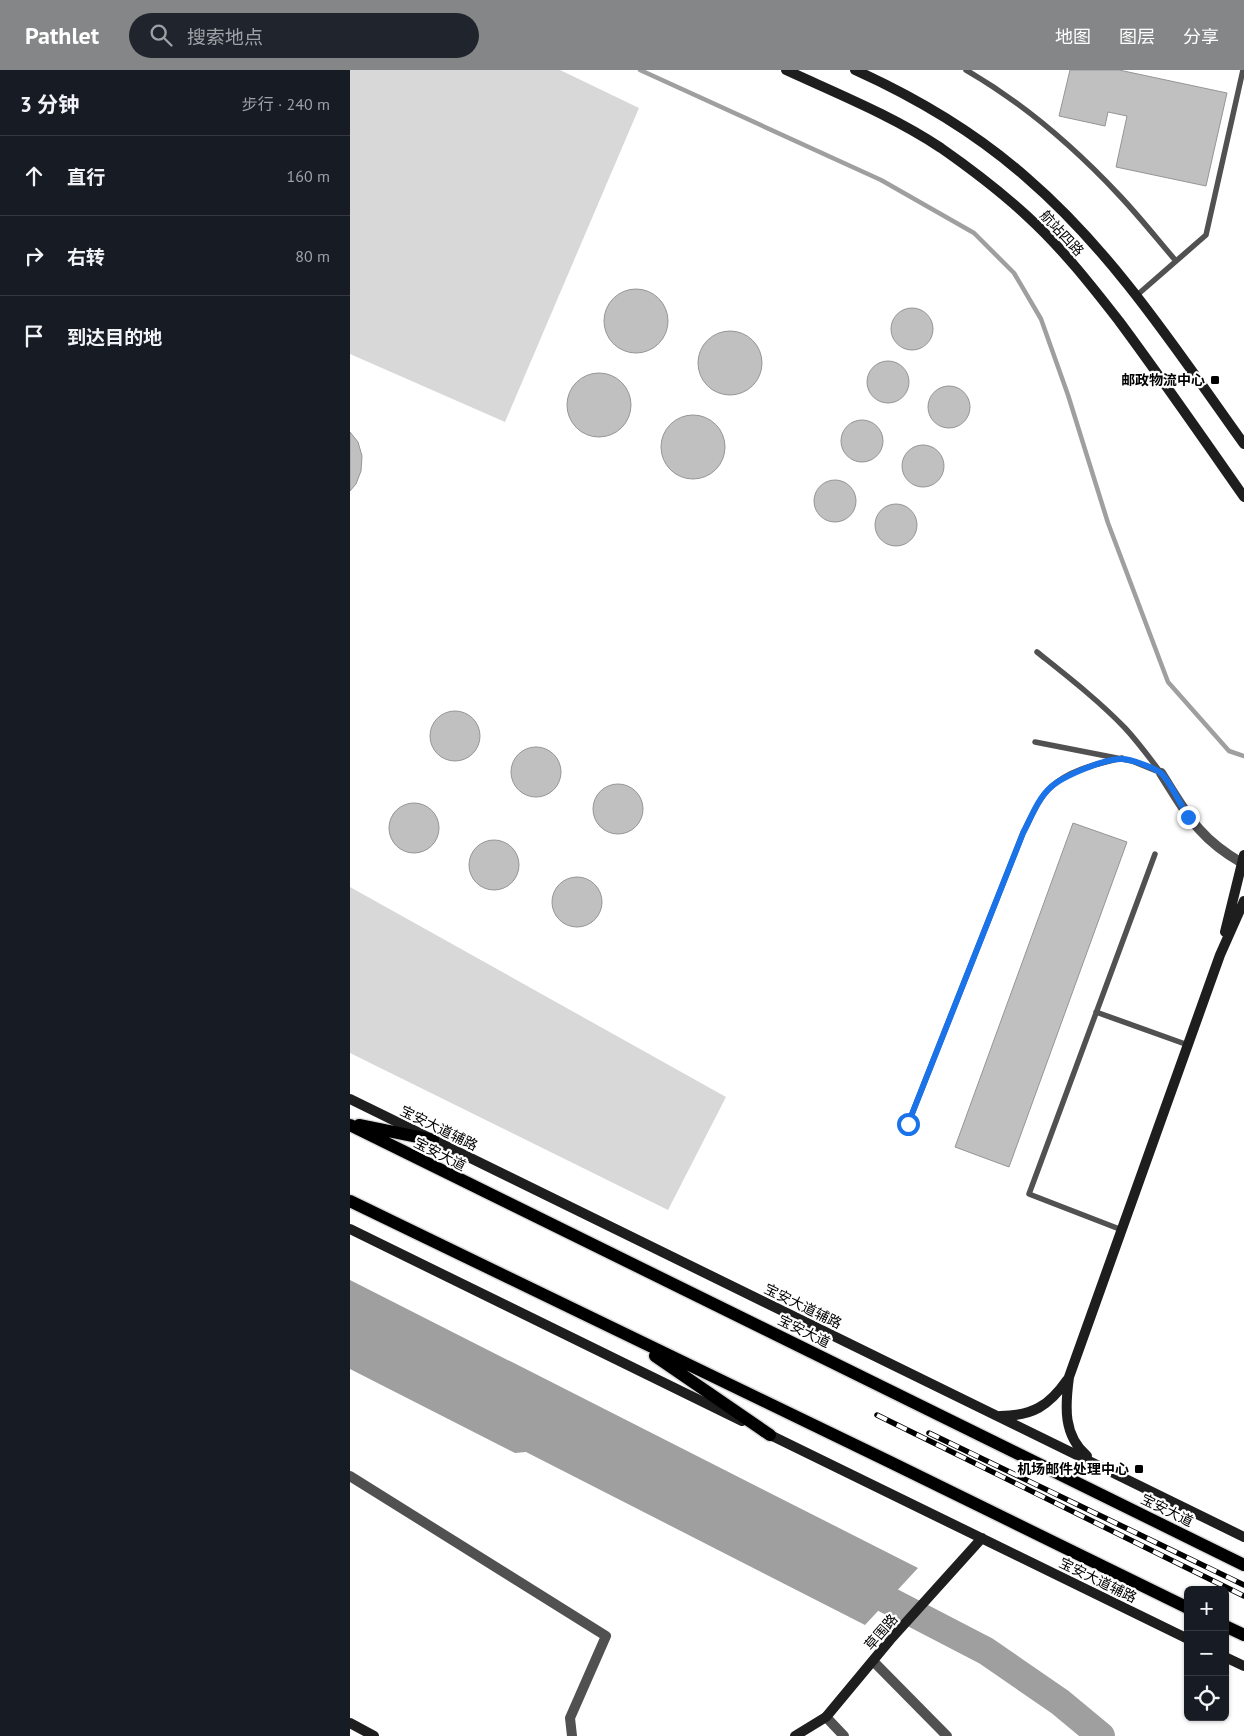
<!DOCTYPE html>
<html lang="zh">
<head>
<meta charset="utf-8">
<style>
	:root { --surface:#171b24; --page:#20242c; --text:#f1f3f6; --muted:#9ea1a6; --line:#363941; --accent:#858687 }
	body { margin:0; font-family:"PT Sans","Noto Sans SC",sans-serif; background:var(--page); color:var(--text) }
	.controls { position:absolute; right:15px; bottom:15px; display:grid; overflow:hidden; border-radius:8px; box-shadow:0 1px 4px #0004 }
	.controls button { width:45px; height:45px; display:grid; place-items:center; padding:0; border:0; border-bottom:1px solid var(--line); background:var(--surface); color:var(--text); font:25px sans-serif }
	.stop { position:absolute; width:15px; height:15px; margin:-11px; border:4px solid #1a73e8; border-radius:50%; background:#fff }
	.stop.end { background:#1a73e8; border-color:#fff; box-shadow:0 1px 5px #0008 }
	.list { margin:0; padding:0; list-style:none }
	h2 { display:flex; justify-content:space-between; align-items:center; height:65px; margin:0; padding:0 20px; font-size:21px }
	h2 small { font-size:16px; font-weight:400; color:var(--muted) }
	.list li { display:grid; grid-template-columns:32px 1fr auto; gap:15px; align-items:center; box-sizing:border-box; height:80px; padding:0 20px; border-top:1px solid var(--line) }
	.list b { display:block; font-size:19px; white-space:nowrap }
	.list em { font-size:16px; font-style:normal; color:var(--muted) }
	.icon { flex:none; width:28px; height:28px; fill:none; stroke:currentColor; stroke-width:2; stroke-linecap:round; stroke-linejoin:round }
	.map { position:relative; flex:none; width:894px; height:1666px; overflow:hidden }
	header { display:flex; align-items:center; gap:30px; box-sizing:border-box; height:70px; padding:0 25px; background:var(--accent); color:#fff }
	header strong { font-size:24px }
	nav { display:flex; gap:28px; margin-inline-start:auto; font-size:18px }
	.search { width:350px; height:45px; background:var(--page); display:flex; align-items:center; gap:12px; box-sizing:border-box; padding:0 18px; border-radius:28px; color:var(--muted); font-size:19px }
	main { display:flex }
	aside { flex:1; background:var(--surface) }
	.map>svg:first-child { display:block }
	.green { fill:#d8d8d8 }
	.water { fill:#9f9f9f }
	.lines { fill:none; stroke-linecap:round; stroke-linejoin:round }
	.stream { stroke:#9f9f9f; stroke-width:4.5 }
	.river { stroke:#9f9f9f; stroke-width:28 }
	.building { fill:#c0c0c0; stroke:#959595 }
	.primary-casing { stroke:#dbdbdb; stroke-width:15 }
	.lane { stroke:#515151; stroke-width:5.5 }
	.street { stroke:#515151; stroke-width:10 }
	.secondary { stroke:#1e1e1e; stroke-width:10 }
	.primary { stroke:#000; stroke-width:12 }
	.rail-casing { stroke:#000; stroke-width:5.5 }
	.rail { stroke:#fff; stroke-width:4; stroke-dasharray:11; stroke-linecap:butt }
	.route { stroke:#1a73e8; stroke-width:6 }
	.poi-dot { fill:#000; stroke:#fff; stroke-width:2 }
	.labels { text-anchor:middle; stroke-width:4.5; stroke-linejoin:round; paint-order:stroke }
	.street-label { font-size:14px; fill:#000; stroke:#fff }
	.poi-label { font-size:14px; font-weight:bold; fill:#000; stroke:#fff; text-anchor:end }
</style>
</head>
<body>
<header>
<strong>Pathlet</strong>
<div class="search"><svg class="icon" aria-label="search" viewBox="0 0 24 24"><circle cx="10" cy="10" r="6"/><path d="M15 15l6 6"/></svg>搜索地点</div>
<nav><a>地图</a><a>图层</a><a>分享</a></nav>
</header>
<main>
<aside>
<h2>3 分钟<small>步行 · 240 m</small></h2>
<ul class="list">
<li><svg class="icon" aria-label="ahead" viewBox="0 0 24 24"><path d="M12 20V5M6 11l6-6 6 6"/></svg><div><b>直行</b></div><em>160 m</em></li>
<li><svg class="icon" aria-label="right" viewBox="0 0 24 24"><path d="M7 20v-9h11M14 6l5 5-5 5"/></svg><div><b>右转</b></div><em>80 m</em></li>
<li><svg class="icon" aria-label="arrive" viewBox="0 0 24 24"><path d="M6 21V4h12l-3 4 3 4H6"/></svg><div><b>到达目的地</b></div></li>
</ul>
</aside>
<div class="map">
<svg width="894" height="1666" viewBox="0 0 894 1666">
	<rect width="100%" height="100%" fill="#fff"/>
	<!-- green -->
	<path class="green" d="M0 0H210L289 38 155 352 0 284Z
		M0 817 376 1027 318 1140 0 983Z"/>
	<!-- water -->
	<path class="water" d="M0 1210 568 1498 515 1555 176 1382 165 1383 0 1299Z"/>
	<g class="lines">
		<!-- stream -->
		<path class="stream" d="M290 0 531 110 624 163 664 203 691 249 718 325 758 453 818 612 879 681 894 686"/>
		<!-- river -->
		<path class="river" d="M505 1513 636 1581 710 1632 751 1666"/>
	</g>
	<!-- building -->
	<path class="building" d="M720 0H769L877 23 856 116 766 97 777 46 758 42 755 56 709 46Z
		M254 251a32 32 0 1 1 64 0a32 32 0 1 1-64 0Z
		M541 259a21 21 0 1 1 42 0a21 21 0 1 1-42 0Z
		M348 293a32 32 0 1 1 64 0a32 32 0 1 1-64 0Z
		M517 312a21 21 0 1 1 42 0a21 21 0 1 1-42 0Z
		M217 335a32 32 0 1 1 64 0a32 32 0 1 1-64 0Z
		M578 337a21 21 0 1 1 42 0a21 21 0 1 1-42 0Z
		M311 377a32 32 0 1 1 64 0a32 32 0 1 1-64 0Z
		M491 371a21 21 0 1 1 42 0a21 21 0 1 1-42 0Z
		M0 362 8 372 12 386 11 401 6 414 0 421Z
		M552 396a21 21 0 1 1 42 0a21 21 0 1 1-42 0Z
		M464 431a21 21 0 1 1 42 0a21 21 0 1 1-42 0Z
		M525 455a21 21 0 1 1 42 0a21 21 0 1 1-42 0Z
		M80 666a25 25 0 1 1 50 0a25 25 0 1 1-50 0Z
		M161 702a25 25 0 1 1 50 0a25 25 0 1 1-50 0Z
		M243 739a25 25 0 1 1 50 0a25 25 0 1 1-50 0Z
		M39 758a25 25 0 1 1 50 0a25 25 0 1 1-50 0Z
		M723 753 777 772 659 1097 605 1077Z
		M119 795a25 25 0 1 1 50 0a25 25 0 1 1-50 0Z
		M202 832a25 25 0 1 1 50 0a25 25 0 1 1-50 0Z"/>
	<g class="lines">
		<!-- primary casing -->
		<g class="primary-casing">
			<path id="primary" d="M0 1055 894 1495
				M9 1055 83 1070
				M0 1131 540 1392 838 1538
				M305 1286 420 1365
				M875 1556 894 1565"/>
		</g>
		<!-- lane -->
		<path class="lane" d="M616 0C673 33 724 77 769 125 789 146 807 169 826 191
			M786 226 856 165 893 0
			M687 582C717 606 748 630 775 658 788 672 799 687 811 703
			M685 672 782 691 809 702
			M746 942 838 975
			M558 1054 673 763C681 748 688 729 701 717 720 699 748 694 772 688
			M772 1160 679 1124 805 784"/>
		<!-- street -->
		<path class="street" d="M811 703C837 744 848 768 892 793
			M0 1406 256 1566 220 1648 222 1666
			M523 1591 597 1666
			M476 1647 494 1666"/>
		<!-- secondary -->
		<path class="secondary" d="M436 0C488 24 543 46 591 78 621 99 650 121 677 146 711 177 741 215 769 251 812 309 853 368 894 427
			M505 0C567 28 626 63 677 108 764 183 828 282 894 374
			M875 862 894 785
			M0 1029 894 1467
			M0 1159 392 1351
			M650 1346C682 1346 699 1336 717 1310
			M414 1362 838 1569
			M737 1386C713 1365 715 1337 719 1307L870 885 894 831
			M875 1587 894 1596
			M0 1653 24 1666
			M445 1666 476 1647 540 1570 632 1468"/>
		<!-- primary -->
		<use href="#primary" class="primary"/>
		<!-- rail casing -->
		<g class="rail-casing">
			<path id="rail" d="M527 1345 894 1526
				M579 1363 894 1515"/>
		</g>
		<!-- rail -->
		<use href="#rail" class="rail"/>
	</g>
	<g class="lines">
		<!-- route -->
		<path class="route" d="M558 1054 673 763C681 748 688 728 701 717 713 706 756 688 772 689 780 689 806 698 812 704 821 714 831 735 838 747"/>
	</g>
	<!-- markers -->
	<g class="poi-dot">
		<rect x="860" y="305" width="10" height="10" rx="2.5"/>
		<rect x="784" y="1394" width="10" height="10" rx="2.5"/>
	</g>
	<g class="labels">
		<!-- street labels -->
		<g class="street-label">
			<text transform="translate(712 163) rotate(47)" y="5">航站四路</text>
			<text transform="translate(89 1058) rotate(26)" y="5">宝安大道辅路</text>
			<text transform="translate(90 1084) rotate(27)" y="5">宝安大道</text>
			<text transform="translate(453 1236) rotate(26)" y="5">宝安大道辅路</text>
			<text transform="translate(454 1261) rotate(26)" y="5">宝安大道</text>
			<text transform="translate(817 1440) rotate(26)" y="5">宝安大道</text>
			<text transform="translate(748 1510) rotate(26)" y="5">宝安大道辅路</text>
			<text transform="translate(531 1562) rotate(-49)" y="5">草围路</text>
		</g>
		<!-- poi labels -->
		<g class="poi-label">
			<text x="855" y="315">邮政物流中心</text>
			<text x="779" y="1404">机场邮件处理中心</text>
		</g>
	</g>
</svg>
<div class="controls">
<button>+</button>
<button>−</button>
<button><svg class="icon" aria-label="locate" viewBox="0 0 24 24"><circle cx="12" cy="12" r="6"/><path d="M12 2v4M12 18v4M2 12h4M18 12h4"/></svg></button>
</div>
<div class="stop" style="left:558px;top:1054px"></div>
<div class="stop end" style="left:838px;top:747px"></div>
</div>
</main>
</body>
</html>
